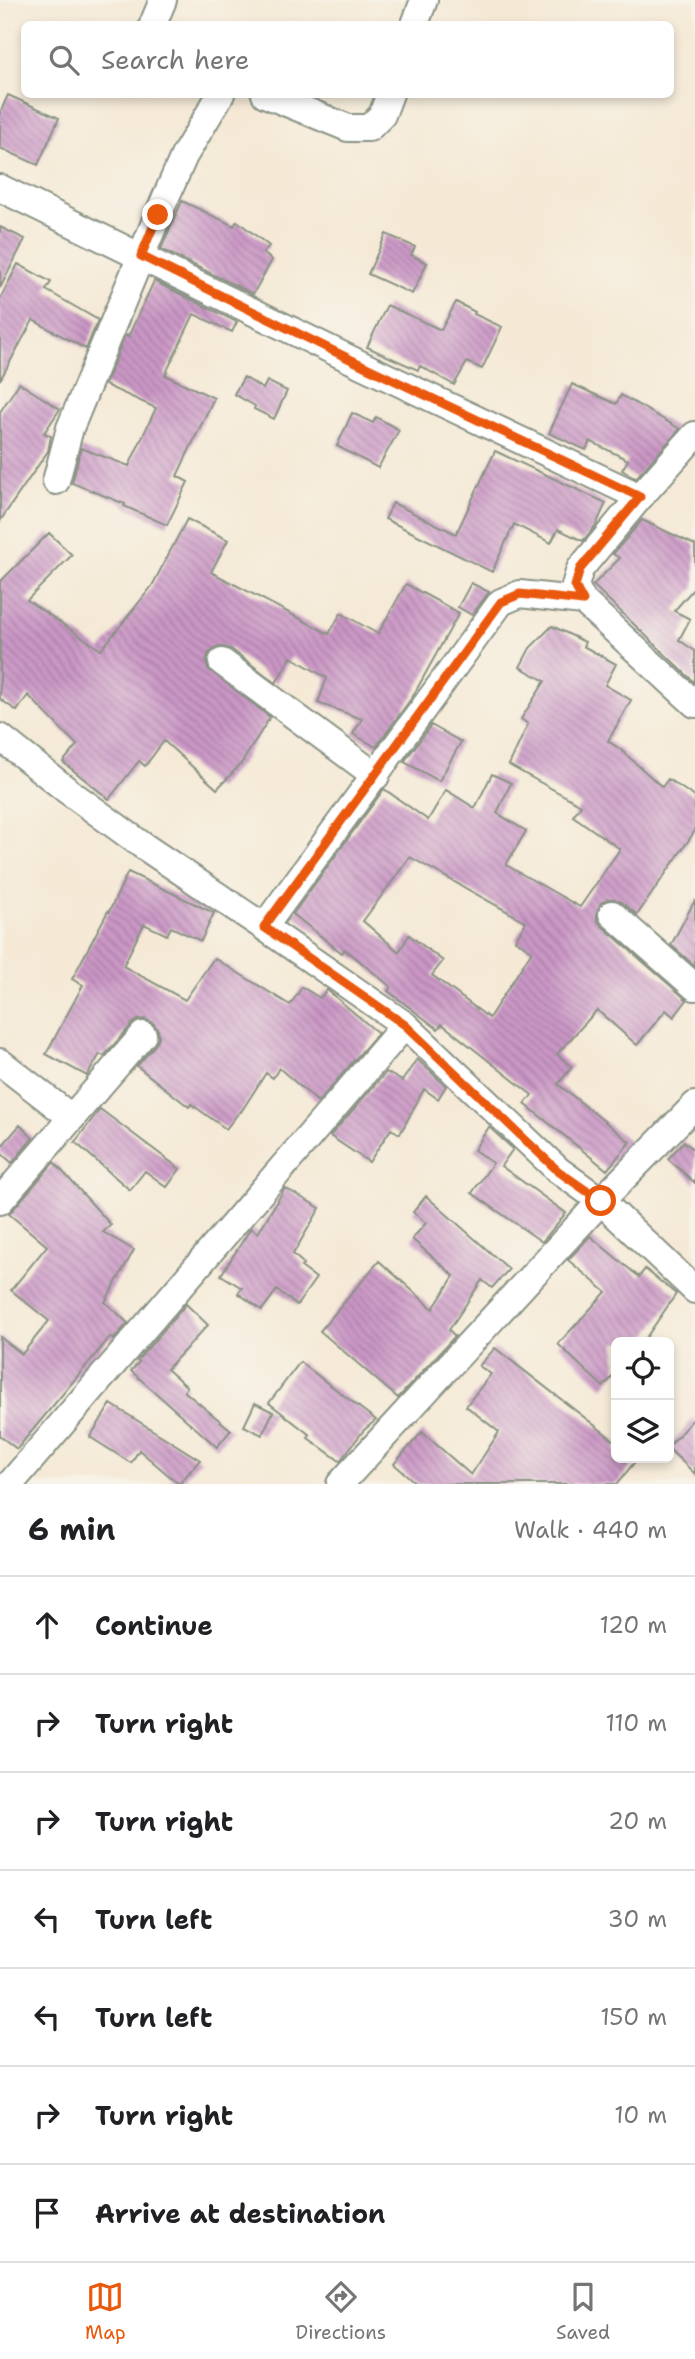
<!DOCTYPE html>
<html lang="en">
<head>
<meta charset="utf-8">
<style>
	:root { --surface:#fff; --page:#f6f6f6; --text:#202124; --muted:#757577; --line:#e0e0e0; --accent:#ea580c }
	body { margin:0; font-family:"Shantell Sans",sans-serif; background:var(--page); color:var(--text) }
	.controls { position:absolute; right:21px; bottom:21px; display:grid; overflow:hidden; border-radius:10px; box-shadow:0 4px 10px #0003 }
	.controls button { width:63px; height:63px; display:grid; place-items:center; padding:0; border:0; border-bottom:2px solid var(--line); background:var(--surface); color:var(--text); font:35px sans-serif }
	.stop { position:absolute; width:21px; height:21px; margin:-16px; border:5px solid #ea580c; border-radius:50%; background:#fff }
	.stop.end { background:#ea580c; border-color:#fff; box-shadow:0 2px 7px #0008 }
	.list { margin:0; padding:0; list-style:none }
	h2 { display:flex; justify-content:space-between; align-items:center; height:91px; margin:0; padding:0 28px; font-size:30px }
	h2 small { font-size:23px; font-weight:400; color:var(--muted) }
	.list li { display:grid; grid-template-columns:46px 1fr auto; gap:21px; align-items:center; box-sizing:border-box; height:98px; padding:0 28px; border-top:2px solid var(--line) }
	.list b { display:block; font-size:26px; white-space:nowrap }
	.list em { font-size:23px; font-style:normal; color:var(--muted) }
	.icon { flex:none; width:38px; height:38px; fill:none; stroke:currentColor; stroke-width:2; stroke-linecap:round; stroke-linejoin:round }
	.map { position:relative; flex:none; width:695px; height:1484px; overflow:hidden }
	.search { position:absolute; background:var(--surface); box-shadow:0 4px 10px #0003; left:21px; right:21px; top:21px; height:77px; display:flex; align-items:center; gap:18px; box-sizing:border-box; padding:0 24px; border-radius:10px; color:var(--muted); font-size:26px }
	.sheet { height:777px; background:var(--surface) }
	nav { display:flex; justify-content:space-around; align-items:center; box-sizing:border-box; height:98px; border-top:2px solid var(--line); background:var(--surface); font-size:19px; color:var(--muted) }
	nav a { display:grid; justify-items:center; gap:4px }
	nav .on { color:var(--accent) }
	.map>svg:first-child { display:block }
	.building { fill:url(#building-back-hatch); fill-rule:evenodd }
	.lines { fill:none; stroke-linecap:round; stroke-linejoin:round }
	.street-casing { stroke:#8a9385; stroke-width:30 }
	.street { stroke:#fff; stroke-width:26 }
	.route { stroke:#ea580c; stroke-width:9 }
</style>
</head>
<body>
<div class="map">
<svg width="695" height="1484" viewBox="0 0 695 1484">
	<defs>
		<pattern id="building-back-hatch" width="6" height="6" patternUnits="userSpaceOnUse" patternTransform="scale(1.75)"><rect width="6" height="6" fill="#cb97c6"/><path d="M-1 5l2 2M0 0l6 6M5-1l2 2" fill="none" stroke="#a47ca2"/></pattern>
	</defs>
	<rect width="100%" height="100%" fill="#f7f3e8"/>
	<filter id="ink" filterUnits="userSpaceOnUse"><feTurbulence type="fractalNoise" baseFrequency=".0143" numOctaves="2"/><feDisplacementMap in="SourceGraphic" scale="14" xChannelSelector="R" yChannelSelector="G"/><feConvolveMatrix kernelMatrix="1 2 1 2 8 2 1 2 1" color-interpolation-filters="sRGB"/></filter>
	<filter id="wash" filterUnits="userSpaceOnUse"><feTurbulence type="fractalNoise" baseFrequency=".00686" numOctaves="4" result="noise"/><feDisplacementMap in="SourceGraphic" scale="28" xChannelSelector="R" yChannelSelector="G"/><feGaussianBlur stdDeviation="1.57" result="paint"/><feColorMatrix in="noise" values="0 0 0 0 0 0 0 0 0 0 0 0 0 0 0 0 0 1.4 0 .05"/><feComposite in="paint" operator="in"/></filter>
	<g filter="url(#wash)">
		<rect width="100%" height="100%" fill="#f5e9d6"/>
		<g id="blocks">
			<!-- building -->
			<path class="building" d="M8 95 59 118 38 165 0 148V113Z
				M182 201 234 226 237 221 269 246 263 253 272 260 253 294 161 249Z
				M0 227 25 239 0 288Z
				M386 234 415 247 411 255 427 263 412 294 368 274Z
				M18 264 51 282 46 290 98 320 86 349 33 320 0 380V299Z
				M154 281 237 322 232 332 194 314 165 375 214 398 177 476 188 482 167 525 124 506 125 504 72 483 81 448 129 466 156 408 105 385 125 335 128 337Z
				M456 302 475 312 474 314 502 327 482 369 467 362 454 385 420 366 418 370 367 347 387 305 441 330Z
				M244 377 263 389 267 381 287 391 274 419 254 409 255 406 234 394Z
				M19 383 60 409 44 433 51 436 48 451 0 521V412Z
				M572 384 616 404 621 395 680 429 636 478 622 470 628 460 590 441 586 450 549 433Z
				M352 413 373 423 376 417 399 430 378 468 337 446Z
				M495 451 606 503 596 525 583 541 558 529 551 543 514 524 492 572 385 519 393 503 456 534Z
				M187 519 228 540 211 572 329 634 341 613 378 634 406 584 459 613 413 696 376 747 353 734 362 719 318 703 327 678 291 657 276 683 231 649 224 647H216L209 653 206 661 208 669 270 717 241 764 217 789 164 741 145 766 139 761 109 799 63 762 77 745 28 695 17 711 0 699V582L49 533 72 555 27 600 101 650 152 586Z
				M642 520 695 545V587L674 611 690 619 679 640 695 651V683L593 585 620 558 613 554Z
				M471 583 489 592 472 615 458 607Z
				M552 626 585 642 583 646 616 664 605 685 631 700 608 741 620 749 662 787 668 779 695 797V831L637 915 622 902 614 899H608L601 903 597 912V920L602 926 687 1000 674 1017 666 1010 637 1045 597 1010 557 1054 572 1067 558 1084 630 1142 607 1170 525 1104 532 1095 442 1024 438 1029 388 991 391 987 345 949 342 953 293 914 384 789 428 820 446 790 475 808 492 774 511 783 497 813 526 831 506 865 580 907 620 849 573 816 581 805 509 765 528 724 521 719 545 681 520 667 530 648ZM410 857 526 922 515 940 532 951 489 1018 432 975 443 961 409 935 399 952 363 921Z
				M431 725 461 742 439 781 404 762Z
				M128 872 214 913 201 941 171 927 167 935 144 924 123 966 185 1000 214 958 290 1005 302 987 320 998 327 990 378 1033 318 1102 279 1068 273 1078 266 1073 241 1112 240 1111 226 1129 191 1104 189 1107 137 1066 155 1045 159 1037 158 1030 154 1024 145 1019 138 1020 132 1024 104 1056 100 1054 87 1076 46 1054 83 985 72 979 108 911 109 912Z
				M695 900V966L671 945Z
				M417 1059 446 1086 438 1099 424 1089 400 1134 391 1129 369 1162 330 1136 386 1072 402 1081Z
				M100 1109 180 1169 167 1187 145 1171 130 1190 75 1142Z
				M20 1125 33 1138 12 1163 0 1152V1148Z
				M489 1127 513 1149 501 1166 566 1213 542 1242 472 1193 493 1163 474 1150Z
				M684 1141 695 1151V1183L668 1159Z
				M54 1162 111 1225 103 1232 134 1250 105 1302 128 1323 113 1340 110 1337 17 1449 0 1436V1337L22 1354 49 1321 11 1290 47 1246 9 1214Z
				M285 1188 320 1208 293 1254 304 1264 301 1267 316 1278 297 1305 277 1290 262 1310 238 1293 242 1288 221 1275 251 1228 258 1233Z
				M426 1196 509 1269 492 1288 482 1280 449 1330 455 1336 398 1398 320 1331 379 1261 433 1309 454 1276 412 1239 426 1223 413 1212Z
				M590 1236 639 1277 645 1269 676 1294 643 1342H616V1373L603 1387 558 1344 606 1292 568 1260Z
				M186 1304 208 1325 167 1369 187 1387 184 1391 231 1430 217 1447 131 1371 139 1362 137 1361Z
				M495 1348 616 1442V1458H638L617 1484H417L394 1464 422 1432 471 1475 499 1432 466 1406 491 1374 479 1366Z
				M300 1362 376 1420 364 1430 340 1461 308 1438 310 1435 269 1403Z
				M255 1403 273 1412 262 1435 244 1426Z
				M111 1404 200 1460 179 1484 139 1450 131 1463 90 1437Z
				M695 1417V1474L669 1449V1446Z"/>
		</g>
	</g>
	<g filter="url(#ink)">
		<use href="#blocks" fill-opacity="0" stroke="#8a9385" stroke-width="2"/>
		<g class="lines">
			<!-- street casing -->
			<g class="street-casing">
				<path id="street" d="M153 24 163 0
					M415 24 424 0
					M265 94 348 128H369L382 115 390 94
					M0 188 364 366 640 497
					M695 435 640 497 580 569 575 586 583 601 695 704
					M56 481 70 428 158 215 184 156 221 94
					M222 662 376 776
					M0 737 68 791 142 845 264 927 405 1025 558 1170 601 1201 695 1290
					M612 914 695 987
					M264 927 501 602 520 594 583 601
					M0 1062 72 1118
					M0 1201 143 1035
					M10 1484 405 1025
					M340 1484 601 1201 695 1105"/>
			</g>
			<!-- street -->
			<use href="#street" class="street"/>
		</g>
	</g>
	<g class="lines" filter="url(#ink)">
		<!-- route -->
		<path class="route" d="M158 215 141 256 364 366 640 497 580 569 575 586 583 601 520 594 501 602 264 927 405 1025 558 1171 601 1201"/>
	</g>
</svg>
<div class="controls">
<button><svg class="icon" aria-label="locate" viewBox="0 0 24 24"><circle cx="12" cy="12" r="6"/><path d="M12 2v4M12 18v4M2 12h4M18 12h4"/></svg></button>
<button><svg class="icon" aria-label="layers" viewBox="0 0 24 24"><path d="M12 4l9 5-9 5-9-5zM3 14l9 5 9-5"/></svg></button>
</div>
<div class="stop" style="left:601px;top:1201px"></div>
<div class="stop end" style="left:158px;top:215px"></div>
<div class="search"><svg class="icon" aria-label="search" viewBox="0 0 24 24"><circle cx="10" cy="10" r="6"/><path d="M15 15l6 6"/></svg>Search here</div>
</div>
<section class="sheet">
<h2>6 min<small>Walk · 440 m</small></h2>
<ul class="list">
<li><svg class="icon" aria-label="ahead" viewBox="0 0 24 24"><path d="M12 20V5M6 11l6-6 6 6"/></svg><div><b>Continue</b></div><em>120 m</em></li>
<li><svg class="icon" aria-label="right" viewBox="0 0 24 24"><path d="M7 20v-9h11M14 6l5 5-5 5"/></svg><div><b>Turn right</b></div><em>110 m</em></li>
<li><svg class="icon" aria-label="right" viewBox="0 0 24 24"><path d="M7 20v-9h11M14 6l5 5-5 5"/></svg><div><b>Turn right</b></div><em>20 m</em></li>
<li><svg class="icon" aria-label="left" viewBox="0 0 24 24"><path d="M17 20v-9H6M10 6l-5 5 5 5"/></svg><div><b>Turn left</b></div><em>30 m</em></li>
<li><svg class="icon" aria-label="left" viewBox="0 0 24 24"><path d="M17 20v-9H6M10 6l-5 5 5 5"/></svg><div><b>Turn left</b></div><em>150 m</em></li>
<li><svg class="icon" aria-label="right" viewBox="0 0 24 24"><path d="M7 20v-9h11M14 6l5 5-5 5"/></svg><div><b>Turn right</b></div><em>10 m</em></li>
<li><svg class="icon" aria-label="arrive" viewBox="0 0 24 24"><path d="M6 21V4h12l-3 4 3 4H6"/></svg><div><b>Arrive at destination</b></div></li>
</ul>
</section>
<nav>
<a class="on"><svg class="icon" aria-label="map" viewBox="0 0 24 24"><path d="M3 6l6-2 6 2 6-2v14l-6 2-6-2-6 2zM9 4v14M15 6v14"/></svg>Map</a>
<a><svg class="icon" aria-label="directions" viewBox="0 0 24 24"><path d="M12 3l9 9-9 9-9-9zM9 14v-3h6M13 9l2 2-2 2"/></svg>Directions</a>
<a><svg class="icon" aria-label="saved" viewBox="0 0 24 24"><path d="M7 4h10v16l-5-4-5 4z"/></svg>Saved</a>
</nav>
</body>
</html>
